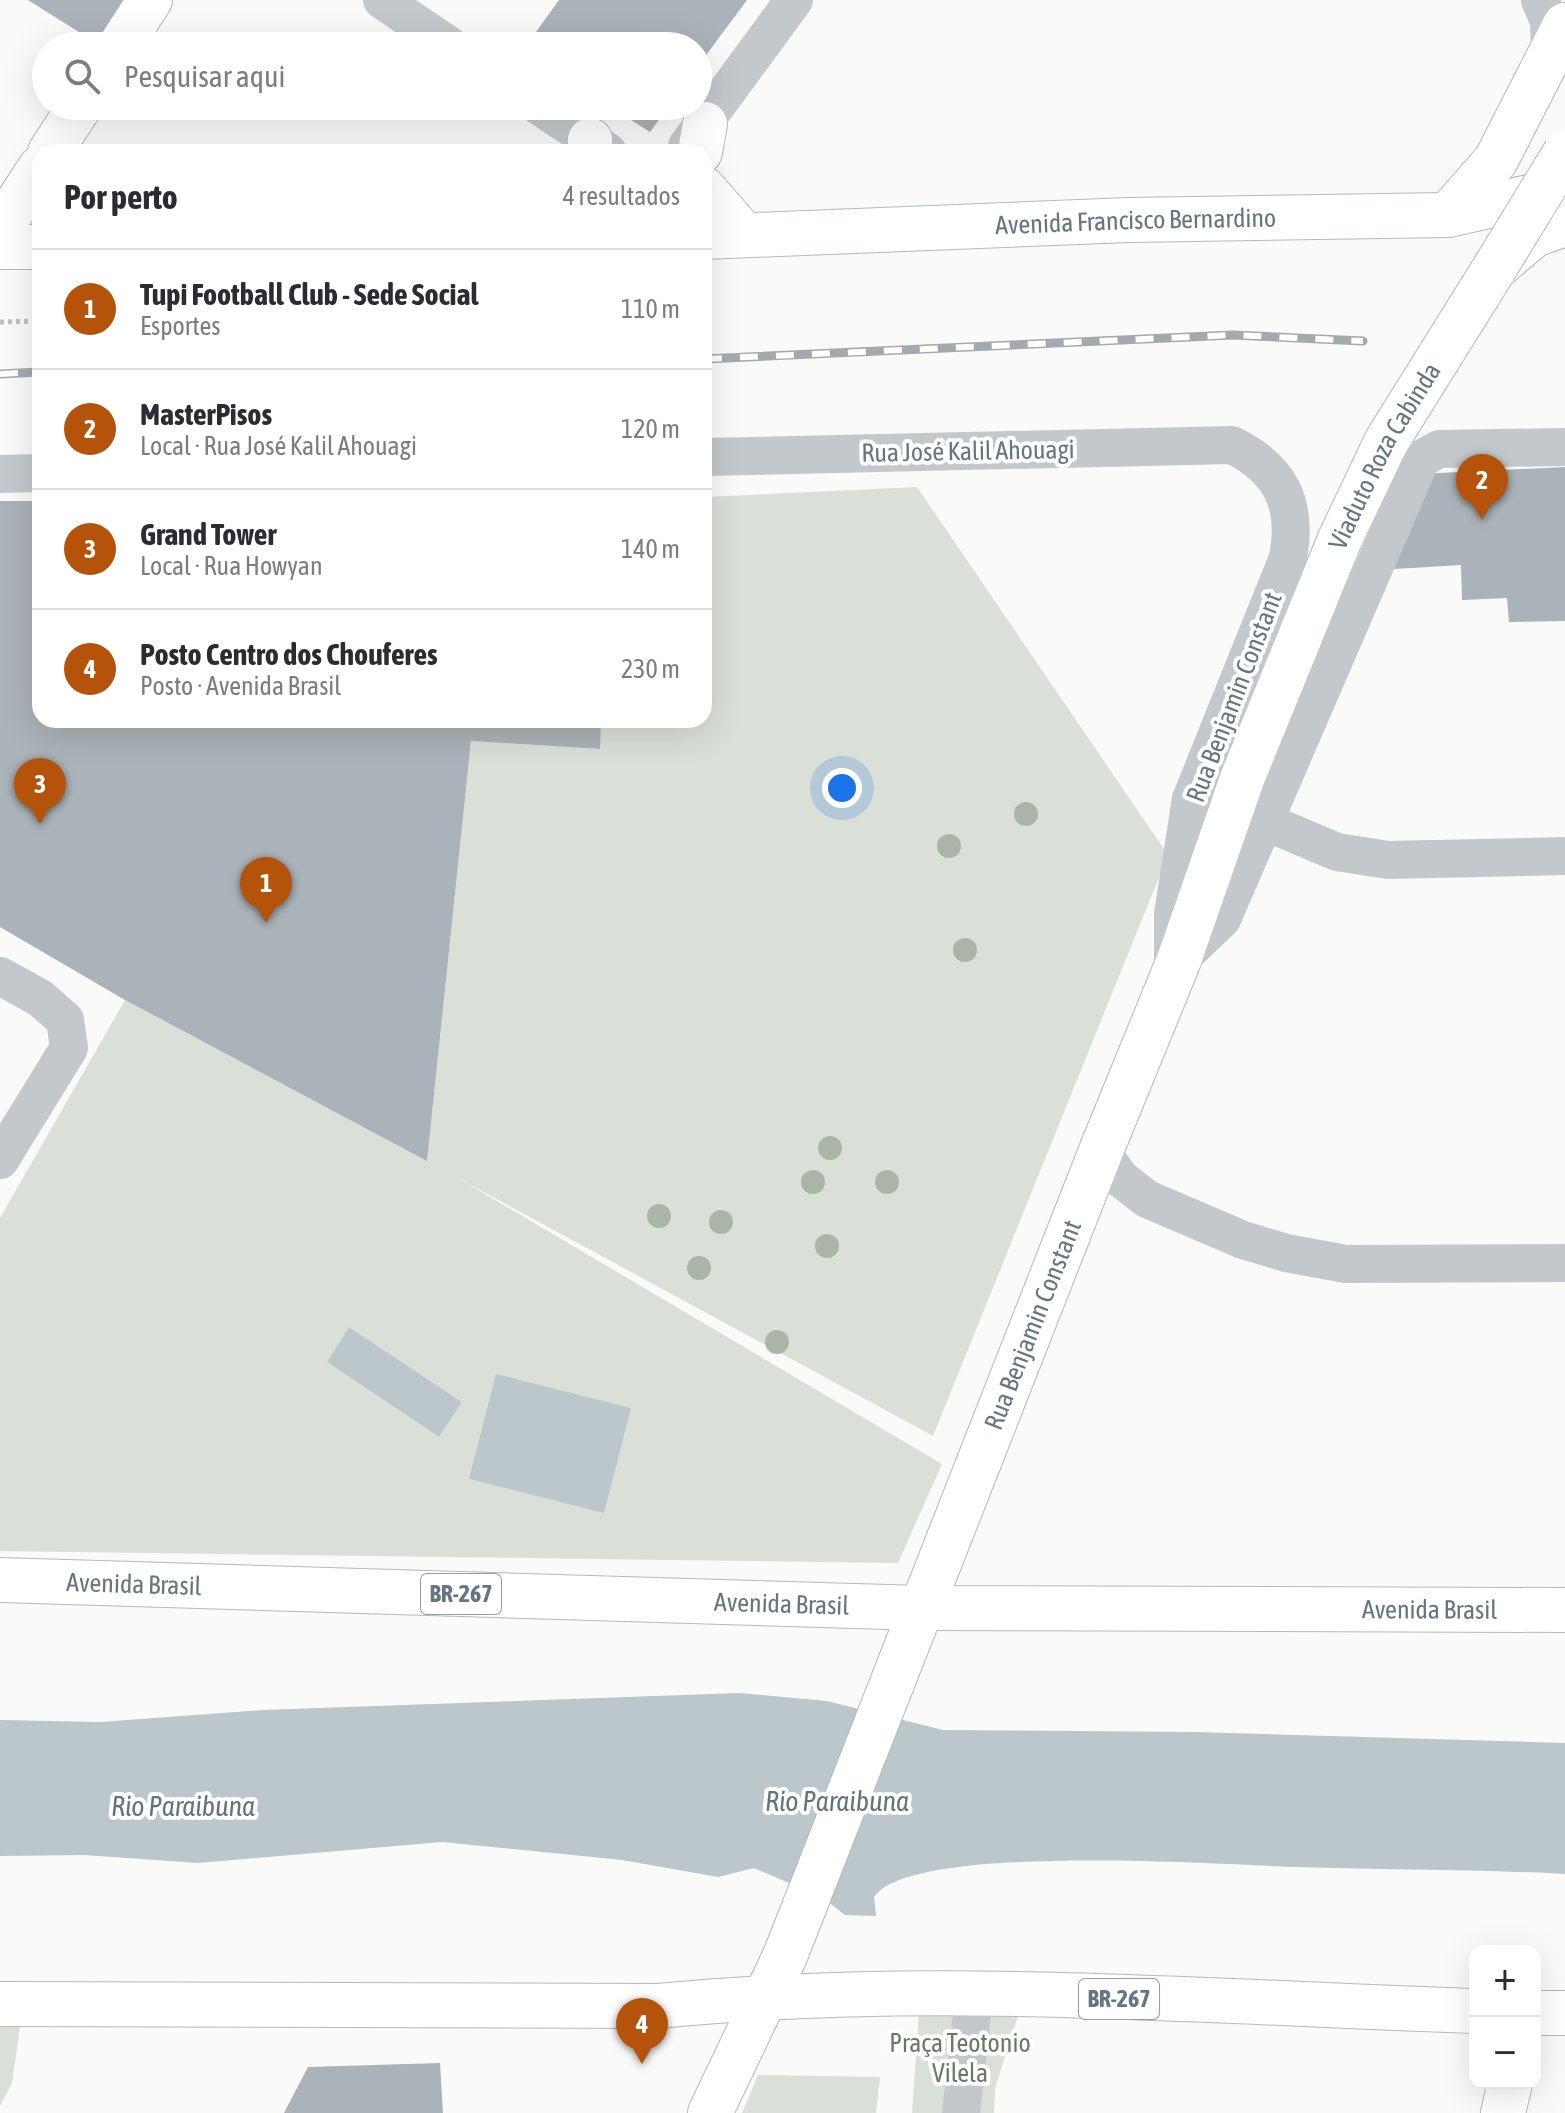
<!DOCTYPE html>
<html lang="pt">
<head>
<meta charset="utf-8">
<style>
	:root { --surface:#fff; --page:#f7f7f7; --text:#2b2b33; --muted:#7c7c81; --line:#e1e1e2; --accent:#b45309 }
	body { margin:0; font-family:"Asap Condensed",sans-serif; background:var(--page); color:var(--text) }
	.controls { position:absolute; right:24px; bottom:24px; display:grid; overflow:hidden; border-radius:16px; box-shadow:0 8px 32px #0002 }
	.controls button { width:72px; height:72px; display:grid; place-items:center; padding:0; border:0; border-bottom:2px solid var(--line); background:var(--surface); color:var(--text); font:40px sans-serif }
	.you { position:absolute; left:842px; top:788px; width:28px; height:28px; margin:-20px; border:6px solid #fff; border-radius:50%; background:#1a73e8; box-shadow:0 0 0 12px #1a73e833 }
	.badge { display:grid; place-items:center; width:52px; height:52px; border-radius:50%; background:var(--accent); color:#fff; font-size:26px; font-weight:700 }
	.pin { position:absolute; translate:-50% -66px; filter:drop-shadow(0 2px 4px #0008) }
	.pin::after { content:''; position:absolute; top:42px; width:28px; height:24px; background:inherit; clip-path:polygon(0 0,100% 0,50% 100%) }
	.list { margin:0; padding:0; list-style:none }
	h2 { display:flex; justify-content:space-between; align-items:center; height:104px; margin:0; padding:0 32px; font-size:34px }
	h2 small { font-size:26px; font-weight:400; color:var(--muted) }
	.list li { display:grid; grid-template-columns:52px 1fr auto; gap:24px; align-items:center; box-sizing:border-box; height:120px; padding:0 32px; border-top:2px solid var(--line) }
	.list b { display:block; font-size:30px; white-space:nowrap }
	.list p { margin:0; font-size:26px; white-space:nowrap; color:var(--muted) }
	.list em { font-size:26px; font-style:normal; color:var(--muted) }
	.icon { flex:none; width:44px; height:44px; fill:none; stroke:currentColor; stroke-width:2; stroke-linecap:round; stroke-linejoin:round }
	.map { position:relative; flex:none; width:1565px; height:2113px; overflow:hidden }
	.search { position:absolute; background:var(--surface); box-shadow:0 8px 32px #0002; left:32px; top:32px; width:680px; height:88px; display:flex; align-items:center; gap:20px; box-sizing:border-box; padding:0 28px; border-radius:44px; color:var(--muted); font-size:30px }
	.panel { position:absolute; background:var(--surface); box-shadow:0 8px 32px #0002; left:32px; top:144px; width:680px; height:584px; border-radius:24px }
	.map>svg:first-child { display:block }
	.green { fill:#dadfd7; fill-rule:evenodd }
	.water { fill:#bbc7cb }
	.building { fill:#aab3b9 }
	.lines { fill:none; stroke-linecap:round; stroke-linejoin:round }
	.secondary-casing { stroke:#b3babf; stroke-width:46 }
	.highway-casing { stroke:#b4b9bd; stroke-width:46 }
	.path { stroke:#bbbfc2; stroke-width:5; stroke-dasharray:4 4; stroke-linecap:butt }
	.street { stroke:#c3c8cc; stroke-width:38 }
	.secondary { stroke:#fff; stroke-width:44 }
	.highway { stroke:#fff; stroke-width:44 }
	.rail-casing { stroke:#a2aab0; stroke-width:9 }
	.rail { stroke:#fff; stroke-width:6; stroke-dasharray:18; stroke-linecap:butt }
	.secondary-bridge-casing { stroke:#b3babf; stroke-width:46; stroke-linecap:butt }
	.secondary-bridge { stroke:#fff; stroke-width:44 }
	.tree { fill:#aab4a7 }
	.labels { text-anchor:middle; stroke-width:8; stroke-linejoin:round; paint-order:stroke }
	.shield { fill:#fff; stroke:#939fa8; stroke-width:2 }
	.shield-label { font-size:24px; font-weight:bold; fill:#657683 }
	.street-label { font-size:26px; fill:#657683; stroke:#fff }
	.park-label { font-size:26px; fill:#687a64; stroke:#fff }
	.water-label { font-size:28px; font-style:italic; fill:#60757c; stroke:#fff }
</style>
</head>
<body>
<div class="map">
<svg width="1565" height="2113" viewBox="0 0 1565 2113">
	<rect width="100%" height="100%" fill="#fafaf8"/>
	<!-- green -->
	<path class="green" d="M917 487 1168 855 933 1436 458 1178 942 1464 898 1563 0 1551V1218L125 1000 427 1160 471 741 599 749 601 720H704V497ZM349 1327 462 1402 439 1437 327 1362Z
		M919 2011 1018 2016 995 2088 994 2113H912Z
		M0 2015 21 2020 12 2083 0 2106Z
		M758 2075 880 2077 876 2113H742Z"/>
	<!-- water -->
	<path class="water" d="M349 1327 462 1402 439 1437 327 1362Z
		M496 1374 631 1408 604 1513 469 1479Z
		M739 1693 827 1701 943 1730 1194 1732 1565 1743V1874C1476 1869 1387 1870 1297 1867 1226 1865 911 1842 874 1897L876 1916 845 1915 822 1897 754 1868 718 1877 622 1860 442 1842 198 1863 84 1855 0 1856V1720L100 1722 263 1710Z"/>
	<!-- building -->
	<path class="building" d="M28 0H132L101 46Z
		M559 0H747L698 66V46H526Z
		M609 106H669L650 132Z
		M1565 467V621L1509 622 1507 598 1462 600 1461 565 1378 570 1417 474Z
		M0 501H40V720H601L600 749 471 741 427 1161 125 1000 0 927Z
		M440 2063 443 2113H284L308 2067Z"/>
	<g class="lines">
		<!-- secondary casing -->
		<g class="secondary-casing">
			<g id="secondary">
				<path d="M120 46 150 0"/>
				<path d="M590 140V152"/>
				<path d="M50 152 80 106"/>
				<path d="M700 152 705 124"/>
				<path d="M704 189 744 235"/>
				<path d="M1448 215 1496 160 1565 25"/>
				<path d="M0 229 40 168"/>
				<path id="s1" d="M704 237 1129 220 1448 215 1565 189"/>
				<path d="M0 247H40"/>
				<path id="s2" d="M710 2113 785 1956 1101 1151 1179 960 1242 779 1340 539 1386 442 1494 269 1534 235 1565 224"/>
				<path d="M1503 2113 1510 2083"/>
			</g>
		</g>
		<!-- highway casing -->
		<g class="highway-casing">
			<g id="highway">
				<path id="s3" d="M0 1580 922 1608 1565 1610"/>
				<path d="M0 2004 659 2006C929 1979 1204 2002 1475 2011"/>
				<path d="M1535 2013H1565"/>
			</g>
		</g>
		<!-- path -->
		<path class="path" d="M0 322 40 321"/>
		<!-- street -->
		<path class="street" d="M382 0 450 46
			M1540 0 1549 21 1550 59
			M539 106 608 152
			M687 146 794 0
			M704 457 1232 445C1281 469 1298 504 1288 558L1191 799 1173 914V956
			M0 474 40 473
			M1266 822 1337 852 1388 860 1565 856
			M1179 960 1222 919 1421 459 1439 449 1565 447
			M0 976 40 998 65 1020 69 1048 0 1160
			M1101 1151 1120 1178 1147 1199 1243 1240 1286 1253 1346 1264 1565 1263
			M961 2113 974 1996"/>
		<!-- secondary -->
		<use href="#secondary" class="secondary"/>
		<!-- highway -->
		<use href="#highway" class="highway"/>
		<!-- rail casing -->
		<g class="rail-casing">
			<path id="rail" d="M704 359 1233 335 1363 341
				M0 374 40 372"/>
		</g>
		<!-- rail -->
		<use href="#rail" class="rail"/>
		<!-- secondary-bridge casing -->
		<g class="secondary-bridge-casing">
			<path id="secondary-bridge" d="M1494 269 1565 153"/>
		</g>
		<!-- secondary-bridge -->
		<use href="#secondary-bridge" class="secondary-bridge"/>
	</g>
	<!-- trees -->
	<g class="tree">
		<circle cx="1026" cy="814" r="12"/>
		<circle cx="949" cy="846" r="12"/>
		<circle cx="965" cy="950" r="12"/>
		<circle cx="830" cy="1148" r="12"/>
		<circle cx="813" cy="1182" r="12"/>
		<circle cx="887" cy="1182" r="12"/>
		<circle cx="659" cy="1216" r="12"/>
		<circle cx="721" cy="1222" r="12"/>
		<circle cx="827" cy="1246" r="12"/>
		<circle cx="699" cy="1268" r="12"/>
		<circle cx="777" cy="1342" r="12"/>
	</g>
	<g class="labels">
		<!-- shield labels -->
		<g class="shield">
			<rect x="421" y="1574" width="80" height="40" rx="6"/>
			<rect x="1079" y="1979" width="80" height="40" rx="6"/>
		</g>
		<g class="shield-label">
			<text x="461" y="1602">BR-267</text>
			<text x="1119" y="2007">BR-267</text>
		</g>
		<!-- street labels -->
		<g class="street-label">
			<text dy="9" stroke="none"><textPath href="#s1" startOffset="432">Avenida Francisco Bernardino</textPath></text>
			<text transform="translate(968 451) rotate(-1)" y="9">Rua José Kalil Ahouagi</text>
			<text dy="9" stroke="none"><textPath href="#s2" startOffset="1790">Viaduto Roza Cabinda</textPath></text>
			<text transform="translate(1234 697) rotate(-69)" y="9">Rua Benjamin Constant</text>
			<text dy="9" stroke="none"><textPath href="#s2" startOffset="852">Rua Benjamin Constant</textPath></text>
			<text dy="9" stroke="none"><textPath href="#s3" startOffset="134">Avenida Brasil</textPath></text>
			<text dy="9" stroke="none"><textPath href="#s3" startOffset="782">Avenida Brasil</textPath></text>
			<text dy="9" stroke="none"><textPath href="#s3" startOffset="1430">Avenida Brasil</textPath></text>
		</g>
		<!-- park labels -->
		<g class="park-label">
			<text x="960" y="2052">Praça Teotonio<tspan x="960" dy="30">Vilela</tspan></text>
		</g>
		<!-- water labels -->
		<g class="water-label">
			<text x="837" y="1811">Rio Paraibuna</text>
			<text x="183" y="1816">Rio Paraibuna</text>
		</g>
	</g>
</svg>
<div class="controls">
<button>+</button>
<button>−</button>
</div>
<div class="you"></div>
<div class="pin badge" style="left:266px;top:923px">1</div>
<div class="pin badge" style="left:1482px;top:520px">2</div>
<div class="pin badge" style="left:40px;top:824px">3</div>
<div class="pin badge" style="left:642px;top:2064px">4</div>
<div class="search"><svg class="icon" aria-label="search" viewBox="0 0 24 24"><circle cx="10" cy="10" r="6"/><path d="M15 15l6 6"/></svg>Pesquisar aqui</div>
<section class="panel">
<h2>Por perto<small>4 resultados</small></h2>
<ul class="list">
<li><span class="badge">1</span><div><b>Tupi Football Club - Sede Social</b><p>Esportes</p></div><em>110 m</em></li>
<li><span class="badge">2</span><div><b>MasterPisos</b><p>Local · Rua José Kalil Ahouagi</p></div><em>120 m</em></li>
<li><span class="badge">3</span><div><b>Grand Tower</b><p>Local · Rua Howyan</p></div><em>140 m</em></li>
<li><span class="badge">4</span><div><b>Posto Centro dos Chouferes</b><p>Posto · Avenida Brasil</p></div><em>230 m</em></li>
</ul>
</section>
</div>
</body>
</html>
